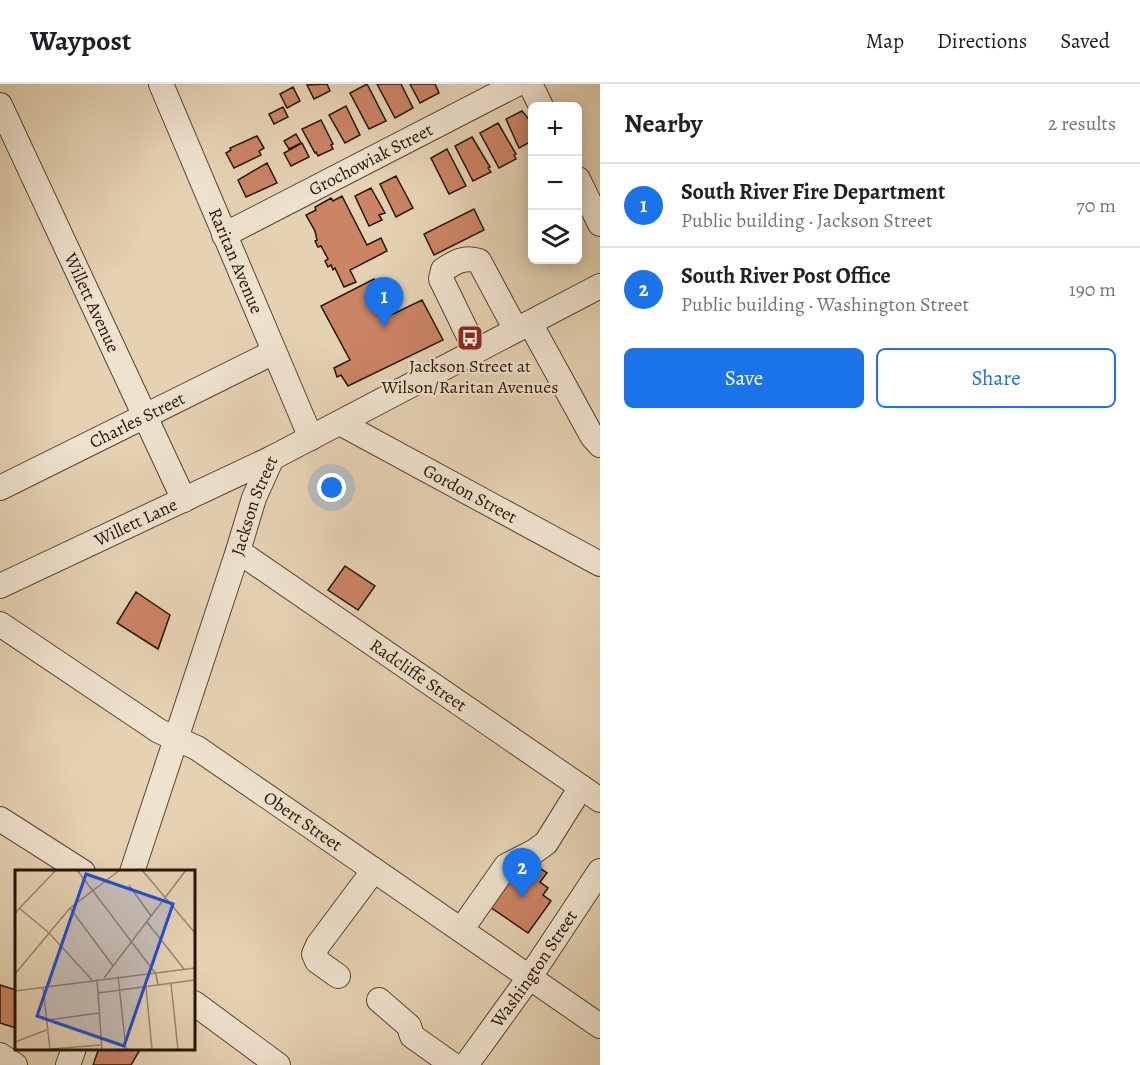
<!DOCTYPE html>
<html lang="en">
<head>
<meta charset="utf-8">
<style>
	:root { --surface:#fff; --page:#f2f2f2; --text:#202124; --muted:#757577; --line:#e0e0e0; --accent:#1a73e8 }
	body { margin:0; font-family:Alegreya,serif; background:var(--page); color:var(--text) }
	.controls { position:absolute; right:18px; top:18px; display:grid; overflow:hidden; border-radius:9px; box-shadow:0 3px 15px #0003 }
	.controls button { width:54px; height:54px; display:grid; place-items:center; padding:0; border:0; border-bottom:2px solid var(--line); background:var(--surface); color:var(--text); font:30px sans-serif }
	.you { position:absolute; left:332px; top:404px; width:21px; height:21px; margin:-15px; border:4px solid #fff; border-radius:50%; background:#1a73e8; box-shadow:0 0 0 9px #1a73e833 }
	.badge { display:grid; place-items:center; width:39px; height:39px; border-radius:50%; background:var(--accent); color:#fff; font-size:20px; font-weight:700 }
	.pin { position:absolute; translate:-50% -50px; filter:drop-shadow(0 2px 3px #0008) }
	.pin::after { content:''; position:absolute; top:32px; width:21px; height:18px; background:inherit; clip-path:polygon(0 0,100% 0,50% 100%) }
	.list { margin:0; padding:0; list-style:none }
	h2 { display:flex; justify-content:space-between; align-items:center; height:78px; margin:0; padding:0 24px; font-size:26px }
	h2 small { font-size:20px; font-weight:400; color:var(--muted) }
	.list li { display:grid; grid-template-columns:39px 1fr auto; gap:18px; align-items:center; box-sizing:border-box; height:84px; padding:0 24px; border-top:2px solid var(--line) }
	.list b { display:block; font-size:22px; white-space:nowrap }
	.list p { margin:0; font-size:20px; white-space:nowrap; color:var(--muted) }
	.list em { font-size:20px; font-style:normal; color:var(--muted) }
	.actions { display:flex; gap:12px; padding:18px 24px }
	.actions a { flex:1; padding:14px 0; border:2px solid var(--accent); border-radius:9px; text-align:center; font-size:21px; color:var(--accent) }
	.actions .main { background:var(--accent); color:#fff }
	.icon { flex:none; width:33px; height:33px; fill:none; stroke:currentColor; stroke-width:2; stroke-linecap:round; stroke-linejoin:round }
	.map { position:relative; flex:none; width:600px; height:981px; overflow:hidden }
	header { display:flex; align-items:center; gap:36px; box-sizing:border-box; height:84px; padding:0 30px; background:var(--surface); border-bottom:2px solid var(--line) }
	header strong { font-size:28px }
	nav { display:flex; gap:33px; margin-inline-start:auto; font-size:21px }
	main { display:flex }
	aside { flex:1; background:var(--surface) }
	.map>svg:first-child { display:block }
	.building { fill:#cb8464; stroke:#251604; stroke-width:1.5 }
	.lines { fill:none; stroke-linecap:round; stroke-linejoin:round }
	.minor-casing { stroke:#554530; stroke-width:26 }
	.minor { stroke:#eee2ce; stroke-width:24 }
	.labels { text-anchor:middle; stroke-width:4.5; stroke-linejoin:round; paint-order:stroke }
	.street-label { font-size:18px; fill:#251604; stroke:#eee2ce }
	.poi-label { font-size:18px; fill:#251604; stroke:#eee2ce }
	.inset-road { fill:none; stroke:#98876d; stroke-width:1.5 }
	.view { fill:#1d4ed8; fill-opacity:0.15; stroke:#1d4ed8; stroke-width:3 }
	.inset-edge { fill:none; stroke:#251604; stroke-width:3 }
</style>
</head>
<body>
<header>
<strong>Waypost</strong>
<nav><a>Map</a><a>Directions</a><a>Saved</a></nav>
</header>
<main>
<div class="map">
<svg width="600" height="981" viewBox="0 0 600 981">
	<rect width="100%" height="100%" fill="#e5d2b3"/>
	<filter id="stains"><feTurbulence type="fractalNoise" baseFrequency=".00333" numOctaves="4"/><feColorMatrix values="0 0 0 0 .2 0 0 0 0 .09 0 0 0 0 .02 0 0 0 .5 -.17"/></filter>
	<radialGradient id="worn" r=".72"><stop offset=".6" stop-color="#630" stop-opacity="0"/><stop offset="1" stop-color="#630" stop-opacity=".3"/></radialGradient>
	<!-- building -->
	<path class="building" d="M327 0 330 7 314 15 307 1Z
		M367 0 386 37 369 45 350 9Z
		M377 0H401L413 24 395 34Z
		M410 0H435L439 9 420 19Z
		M293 3 300 17 287 24 280 10Z
		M346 22 360 51 345 59 329 31Z
		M283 23 288 33 274 40 269 30Z
		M522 27 532 39V57L519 64 506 35Z
		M321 36 333 60 331 61 333 65 318 72 316 68 315 69 302 45Z
		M498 39 516 70 514 71 516 75 499 84 480 49Z
		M296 50 301 59 289 65 284 57Z
		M257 52 264 64 259 67 261 71 234 84 226 69 231 66 230 64Z
		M472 53 490 83 488 84 491 88 473 97 455 62Z
		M302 59 309 73 291 82 284 69Z
		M447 65 466 102 449 110 431 74Z
		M267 79 277 99 246 113 238 96Z
		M396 92 413 124 396 133 380 100Z
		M371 104 385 129 379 131 382 136 369 142 355 112Z
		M342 112 367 161 381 154 387 167 350 186 356 198 344 203 335 184 333 186 331 181 328 183 325 177 328 175 321 162 318 163 315 157 317 156 315 147 306 131 316 126 315 123 331 114 333 117Z
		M474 125 484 146 434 171 424 150Z
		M374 195 393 230 422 216 443 256 348 302 341 291 337 293 334 284 350 276 321 222Z
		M345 482 375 502 358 526 328 506Z
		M136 508 170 531 158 565 117 539Z
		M531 778 547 789 540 798 548 804 543 811 551 817 528 849 490 823 513 791 519 795Z
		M0 901 16 906V944L0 939Z
		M99 964H141L131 981H93Z"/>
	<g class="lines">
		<!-- minor casing -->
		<g class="minor-casing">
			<g id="minor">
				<path id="s1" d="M161 0 311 354"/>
				<path d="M530 0 541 22"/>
				<path id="s2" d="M0 21 184 416"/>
				<path d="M578 95 600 140"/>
				<path id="s3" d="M224 151 517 0"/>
				<path d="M530 239 592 352 600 361"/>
				<path d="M476 267 441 195 443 186C455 178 465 172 479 177L516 246"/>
				<path id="s4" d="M340 339 600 480"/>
				<path id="s5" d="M0 404 274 268"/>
				<path id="s6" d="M238 467 600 716"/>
				<path id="s7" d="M0 502 272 374 600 202"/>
				<path id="s8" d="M0 540 159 647 197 664 600 942"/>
				<path d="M0 735 83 788"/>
				<path id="s9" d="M132 788 238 467 254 414 272 374"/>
				<path d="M461 846 506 782 535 767 546 759 581 703"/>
				<path d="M338 892 317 877 314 870 318 861 374 786"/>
				<path d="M379 916 409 942 412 952 453 981"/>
				<path d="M194 919 278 981"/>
				<path d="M0 971 15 981"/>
				<path d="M68 981 74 964"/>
				<path id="s10" d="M466 981 529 894 600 787"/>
			</g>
		</g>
		<!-- minor -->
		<use href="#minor" class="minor"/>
	</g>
	<!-- icons -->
	<defs>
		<g id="bus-square" transform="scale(1.35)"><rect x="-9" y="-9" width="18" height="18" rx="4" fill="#8f2418" stroke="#eee2ce"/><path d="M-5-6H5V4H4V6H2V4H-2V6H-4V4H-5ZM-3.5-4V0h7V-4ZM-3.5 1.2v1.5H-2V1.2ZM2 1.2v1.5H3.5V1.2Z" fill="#fff"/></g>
	</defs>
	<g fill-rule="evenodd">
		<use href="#bus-square" x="470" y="254"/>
	</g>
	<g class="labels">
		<!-- street labels -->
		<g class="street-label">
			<text dy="6" stroke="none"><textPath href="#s3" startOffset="165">Grochowiak Street</textPath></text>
			<text dy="6" stroke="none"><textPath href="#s1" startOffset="192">Raritan Avenue</textPath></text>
			<text dy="6" stroke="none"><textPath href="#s2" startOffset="218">Willett Avenue</textPath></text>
			<text dy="6" stroke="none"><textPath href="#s5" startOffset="153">Charles Street</textPath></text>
			<text dy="6" stroke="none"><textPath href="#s4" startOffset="148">Gordon Street</textPath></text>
			<text dy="6" stroke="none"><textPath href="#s9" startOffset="386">Jackson Street</textPath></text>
			<text dy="6" stroke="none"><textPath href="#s7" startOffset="150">Willett Lane</textPath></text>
			<text dy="6" stroke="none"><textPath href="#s6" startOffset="219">Radcliffe Street</textPath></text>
			<text dy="6" stroke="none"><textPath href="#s8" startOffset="362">Obert Street</textPath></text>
			<text dy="6" stroke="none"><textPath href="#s10" startOffset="118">Washington Street</textPath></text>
		</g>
		<!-- poi labels -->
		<g class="poi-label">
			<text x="470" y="288">Jackson Street at<tspan x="470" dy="21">Wilson/Raritan Avenues</tspan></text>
		</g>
	</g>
	<!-- overview -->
	<g transform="translate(15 786)">
		<rect width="180" height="180" fill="#e5d2b3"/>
		<path class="inset-road" d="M62 0 141 104 143 115M127 0 180 63M114 15 136 46M4 38 34 63 77 110M55 38 98 96M0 43 41 0M132 52 169 99M0 104 55 38 105 0M103 106 111 180M89 108 171 0M82 109 87 180M156 114 163 180M28 117 35 180M131 117 137 180M0 121 180 98M83 123 180 110M33 150 84 143M0 172 34 159M35 179 86 175"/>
		<path class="view" d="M71 4 158 34 109 176 22 146Z"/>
		<rect width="180" height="180" class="inset-edge"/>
	</g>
	<rect width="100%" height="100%" filter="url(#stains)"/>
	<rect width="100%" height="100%" fill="url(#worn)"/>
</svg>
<div class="controls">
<button>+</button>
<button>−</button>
<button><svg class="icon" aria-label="layers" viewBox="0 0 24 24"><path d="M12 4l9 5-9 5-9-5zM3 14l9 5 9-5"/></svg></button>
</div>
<div class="you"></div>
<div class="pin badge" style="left:384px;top:243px">1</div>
<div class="pin badge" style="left:522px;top:814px">2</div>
</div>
<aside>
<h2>Nearby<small>2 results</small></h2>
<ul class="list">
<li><span class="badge">1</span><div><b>South River Fire Department</b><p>Public building · Jackson Street</p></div><em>70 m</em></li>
<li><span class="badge">2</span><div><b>South River Post Office</b><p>Public building · Washington Street</p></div><em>190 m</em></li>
</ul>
<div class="actions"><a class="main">Save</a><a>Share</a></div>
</aside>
</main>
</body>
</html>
